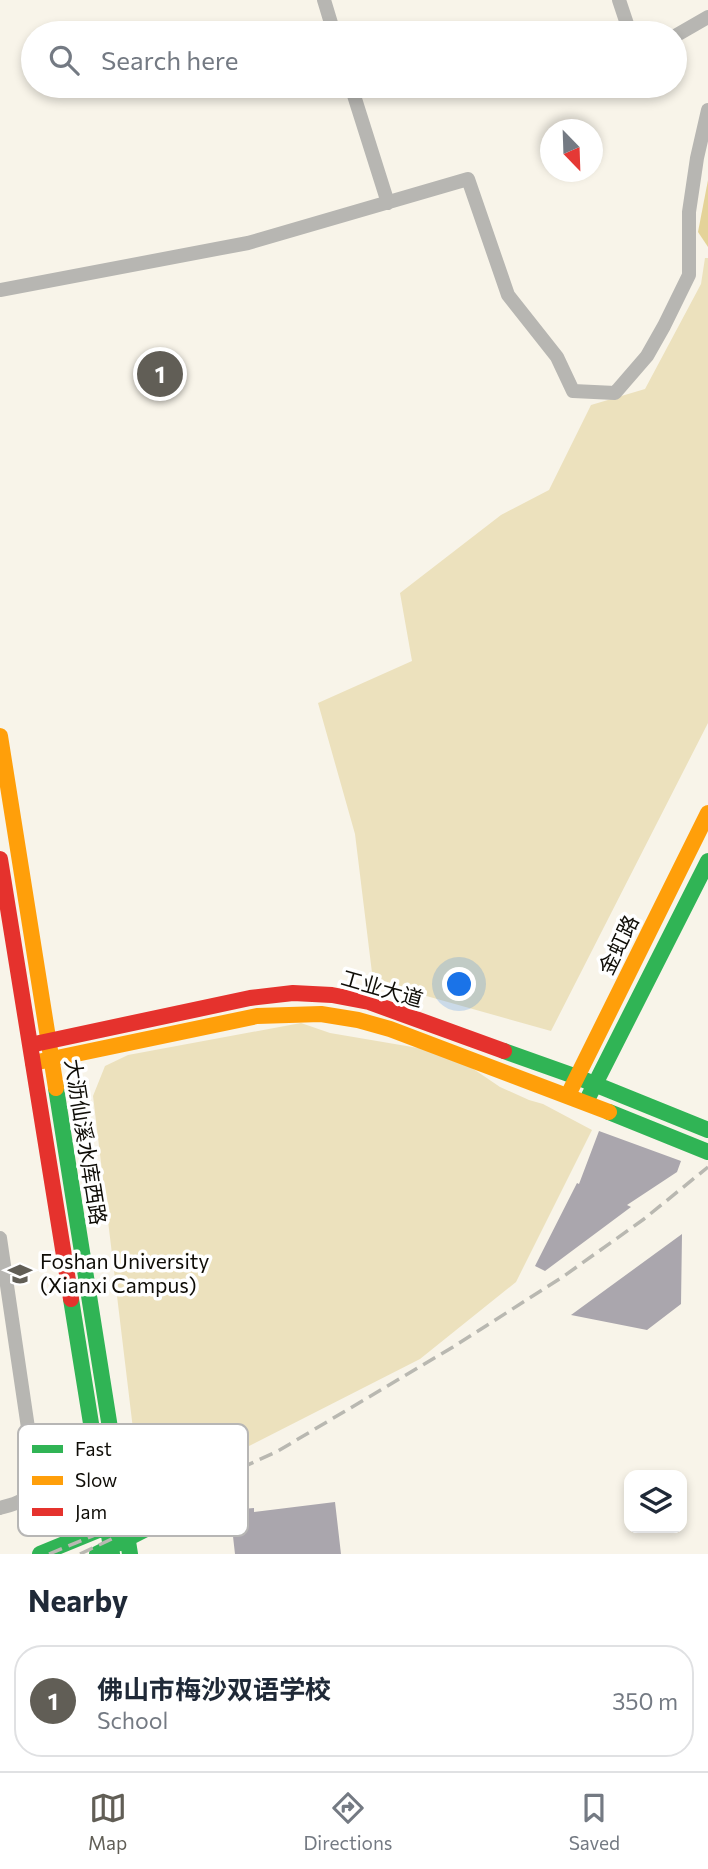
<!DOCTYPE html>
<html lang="en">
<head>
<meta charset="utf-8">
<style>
	:root { --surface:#fff; --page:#f6f6f7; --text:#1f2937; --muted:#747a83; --line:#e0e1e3; --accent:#615e56 }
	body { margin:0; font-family:Commissioner,"Noto Sans SC",sans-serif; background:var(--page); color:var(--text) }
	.controls { position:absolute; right:21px; bottom:21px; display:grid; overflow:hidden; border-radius:14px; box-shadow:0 4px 10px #0003 }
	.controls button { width:63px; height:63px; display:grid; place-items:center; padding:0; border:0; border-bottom:2px solid var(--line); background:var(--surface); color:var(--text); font:35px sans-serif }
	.compass { position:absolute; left:540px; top:119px; width:63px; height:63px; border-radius:50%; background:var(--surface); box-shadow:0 4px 10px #0003; rotate:157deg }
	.you { position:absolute; left:460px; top:985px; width:24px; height:24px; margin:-18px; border:5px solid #fff; border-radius:50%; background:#1a73e8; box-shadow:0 0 0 10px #1a73e833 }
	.badge { display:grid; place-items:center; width:46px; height:46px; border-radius:50%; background:var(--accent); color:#fff; font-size:23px; font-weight:700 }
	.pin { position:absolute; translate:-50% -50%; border:4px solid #fff; box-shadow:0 2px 7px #0006 }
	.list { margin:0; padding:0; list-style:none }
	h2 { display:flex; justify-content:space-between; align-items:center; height:91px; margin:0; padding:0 28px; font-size:30px }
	h2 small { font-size:23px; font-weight:400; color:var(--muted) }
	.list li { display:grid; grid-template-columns:46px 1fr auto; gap:21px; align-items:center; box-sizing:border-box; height:112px; margin:0 14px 14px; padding:0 14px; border:2px solid var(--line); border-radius:28px }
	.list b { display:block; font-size:26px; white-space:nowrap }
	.list p { margin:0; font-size:23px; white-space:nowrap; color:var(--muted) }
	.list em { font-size:23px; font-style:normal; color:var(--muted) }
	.icon { flex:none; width:38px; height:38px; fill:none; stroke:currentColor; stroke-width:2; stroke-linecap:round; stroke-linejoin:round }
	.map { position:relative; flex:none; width:708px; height:1554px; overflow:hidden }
	.search { position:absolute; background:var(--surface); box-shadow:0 4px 10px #0003; left:21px; right:21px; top:21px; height:77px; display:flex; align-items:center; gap:18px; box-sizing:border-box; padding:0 24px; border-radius:38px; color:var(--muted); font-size:26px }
	.sheet { height:217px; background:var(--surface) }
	nav { display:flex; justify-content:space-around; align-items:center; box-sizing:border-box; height:98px; border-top:2px solid var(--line); background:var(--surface); font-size:19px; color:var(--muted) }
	nav a { display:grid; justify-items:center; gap:4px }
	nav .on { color:var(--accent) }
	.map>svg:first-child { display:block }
	.green { fill:#ece1bd }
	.water { fill:#e4d399 }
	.building { fill:#aaa6ad }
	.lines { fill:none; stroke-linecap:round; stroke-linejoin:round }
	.street { stroke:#b7b6b2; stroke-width:14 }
	.fast { stroke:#30b455; stroke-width:16 }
	.slow { stroke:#ff9f0a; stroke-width:16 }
	.jam { stroke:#e5322d; stroke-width:16 }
	.rail { stroke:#b9b8b1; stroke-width:3.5; stroke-dasharray:14 7; stroke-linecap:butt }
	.labels { text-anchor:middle; stroke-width:7; stroke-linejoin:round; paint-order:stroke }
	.street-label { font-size:21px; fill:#0f0d07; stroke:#fff }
	.poi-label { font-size:21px; fill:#0f0d07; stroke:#fff; text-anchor:start }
	.key { fill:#fff; stroke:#b7b6b5; stroke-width:2 }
	.key-label { font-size:19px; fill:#0f0d07 }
</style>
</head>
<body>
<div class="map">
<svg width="708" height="1554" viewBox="0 0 708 1554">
	<rect width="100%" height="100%" fill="#f8f4e9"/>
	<!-- green -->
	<path class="green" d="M705 258H708V723L551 1031 373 981 355 834 318 703 412 661 400 593 501 515 549 490 591 405 645 389 701 284Z
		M301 1023 330 1033 430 1050 469 1066 500 1087 529 1100 543 1104 592 1130 516 1282 420 1359 182 1480 152 1464 133 1429 93 1096 105 1066 128 1055Z"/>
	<!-- water -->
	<path class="water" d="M708 180V247L698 232Z"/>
	<!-- building -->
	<path class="building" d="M599 1131 681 1161 677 1172 627 1205 631 1207 545 1271 535 1266 577 1183 579 1184Z
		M682 1234 681 1304 647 1330 571 1315Z
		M335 1502 341 1554H235L230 1510 254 1508V1512Z"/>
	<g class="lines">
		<!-- street -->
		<path class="street" d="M324 0 334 33
			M619 0 630 33
			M675 36 708 17
			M351 86 388 203
			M0 290 248 243 468 179 508 295 557 357 573 391 615 393 647 356 664 326 689 275V212L697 158 708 110
			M0 1238 36 1482C28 1501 18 1503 0 1508"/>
		<!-- fast -->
		<path class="fast" d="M504 1051 577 1077 708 1130
			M56 1088 130 1554
			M589 1096 708 861
			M609 1112 708 1152
			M71 1299 112 1554
			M118 1473 137 1491 163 1500
			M40 1554 125 1519 163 1500 203 1499
			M97 1554 199 1502"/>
		<!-- slow -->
		<path class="slow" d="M0 736 56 1088
			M33 1063 257 1016 321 1014 358 1020 390 1029 609 1112
			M571 1089 708 813"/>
		<!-- jam -->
		<path class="jam" d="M0 859 71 1299
			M30 1045 250 998 293 993 332 995 369 1002 504 1051"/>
		<!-- rail -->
		<path class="rail" d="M49 1554 102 1532 278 1451 453 1347 564 1276 644 1219 708 1167
			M80 1554 118 1536"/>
	</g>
	<!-- icons -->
	<defs>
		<g id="university-bare" transform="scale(1.89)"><path d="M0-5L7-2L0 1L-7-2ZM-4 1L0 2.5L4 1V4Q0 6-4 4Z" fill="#615e56" stroke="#fff" stroke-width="2.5" paint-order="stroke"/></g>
	</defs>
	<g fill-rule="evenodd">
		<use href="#university-bare" x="20" y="1274"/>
	</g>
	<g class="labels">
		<!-- street labels -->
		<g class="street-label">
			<text transform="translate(619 945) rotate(-64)" y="7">金虹路</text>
			<text transform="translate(382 989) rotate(16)" y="7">工业大道</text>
			<text transform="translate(85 1142) rotate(81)" y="7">大沥仙溪水库西路</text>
		</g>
		<!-- poi labels -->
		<g class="poi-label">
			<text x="40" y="1269">Foshan University<tspan x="40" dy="24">(Xianxi Campus)</tspan></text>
		</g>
	</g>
	<!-- legend -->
	<rect x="18" y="1424" width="230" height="112" rx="10" class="key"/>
	<rect x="32" y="1445" width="31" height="8" fill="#30b455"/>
	<rect x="32" y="1476" width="31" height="9" fill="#ff9f0a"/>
	<rect x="32" y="1508" width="31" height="8" fill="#e5322d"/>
	<g class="key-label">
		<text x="75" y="1456">Fast</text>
		<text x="75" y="1487">Slow</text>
		<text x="75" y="1519">Jam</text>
	</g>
</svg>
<div class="controls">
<button><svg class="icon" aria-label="layers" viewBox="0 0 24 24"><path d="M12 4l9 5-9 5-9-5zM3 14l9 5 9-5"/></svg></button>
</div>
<svg class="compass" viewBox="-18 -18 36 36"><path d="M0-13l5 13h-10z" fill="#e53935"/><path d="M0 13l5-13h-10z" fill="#747a83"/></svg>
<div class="you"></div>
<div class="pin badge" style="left:160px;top:374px">1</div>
<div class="search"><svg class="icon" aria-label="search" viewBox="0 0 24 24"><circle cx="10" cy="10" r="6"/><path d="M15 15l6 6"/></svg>Search here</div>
</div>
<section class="sheet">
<h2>Nearby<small></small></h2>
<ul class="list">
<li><span class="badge">1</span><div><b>佛山市梅沙双语学校</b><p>School</p></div><em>350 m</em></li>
</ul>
</section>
<nav>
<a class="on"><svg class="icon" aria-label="map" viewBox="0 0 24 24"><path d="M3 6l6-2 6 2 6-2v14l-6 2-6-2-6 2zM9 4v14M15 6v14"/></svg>Map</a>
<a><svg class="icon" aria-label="directions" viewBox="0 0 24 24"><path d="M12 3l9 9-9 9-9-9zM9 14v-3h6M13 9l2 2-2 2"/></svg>Directions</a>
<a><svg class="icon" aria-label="saved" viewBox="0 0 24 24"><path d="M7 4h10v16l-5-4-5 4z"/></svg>Saved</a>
</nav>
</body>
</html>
